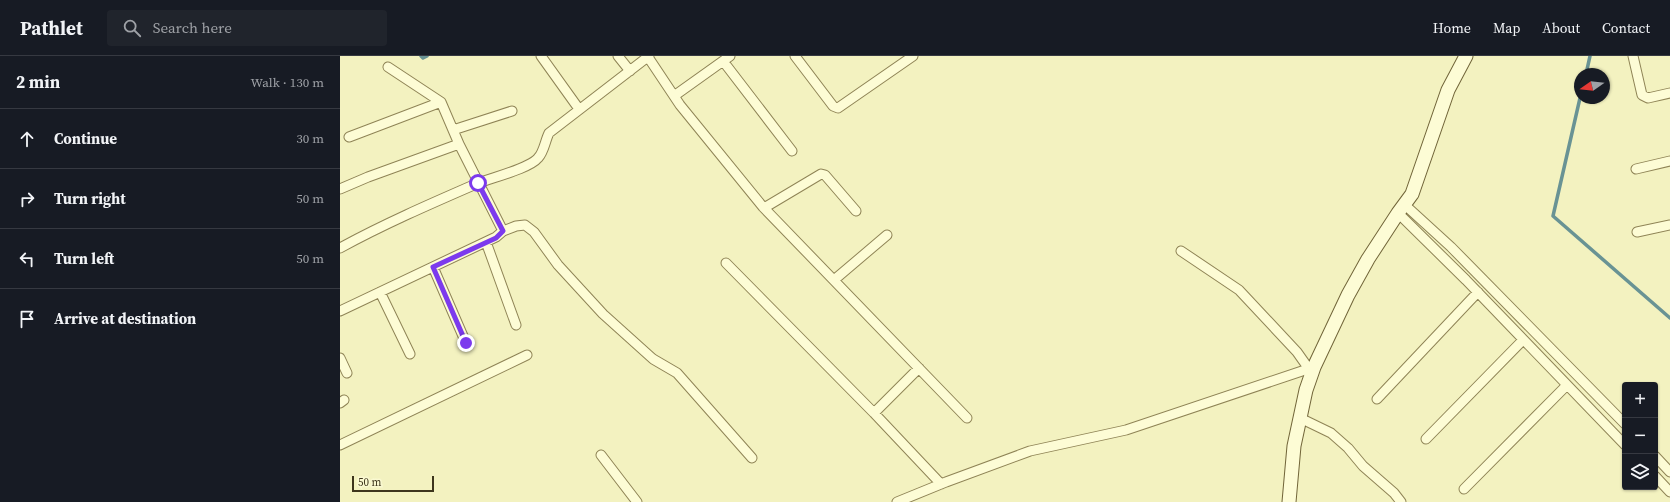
<!DOCTYPE html>
<html lang="en">
<head>
<meta charset="utf-8">
<style>
	:root { --surface:#171b24; --page:#20242c; --text:#f1f3f6; --muted:#9ea1a6; --line:#363941 }
	body { margin:0; font-family:"Source Serif 4",serif; background:var(--page); color:var(--text) }
	.controls { position:absolute; right:12px; bottom:12px; display:grid; overflow:hidden; border-radius:4px; box-shadow:0 1px 3px #0004 }
	.controls button { width:36px; height:36px; display:grid; place-items:center; padding:0; border:0; border-bottom:1px solid var(--line); background:var(--surface); color:var(--text); font:20px sans-serif }
	.compass { position:absolute; left:1234px; top:12px; width:36px; height:36px; border-radius:50%; background:var(--surface); box-shadow:0 1px 3px #0004; rotate:256deg }
	.scale { position:absolute; left:12px; bottom:10px; width:82px; box-sizing:border-box; padding-left:4px; border:2px solid #3d351c; border-top:0; font-size:11px; line-height:14px; white-space:nowrap; color:#3d351c; -webkit-text-stroke:3px #faf9d1; paint-order:stroke }
	.stop { position:absolute; width:12px; height:12px; margin:-9px; border:3px solid #7c3aed; border-radius:50%; background:#fff }
	.stop.end { background:#7c3aed; border-color:#fff; box-shadow:0 1px 4px #0008 }
	.list { margin:0; padding:0; list-style:none }
	h2 { display:flex; justify-content:space-between; align-items:center; height:52px; margin:0; padding:0 16px; font-size:17px }
	h2 small { font-size:13px; font-weight:400; color:var(--muted) }
	.list li { display:grid; grid-template-columns:26px 1fr auto; gap:12px; align-items:center; box-sizing:border-box; height:60px; padding:0 16px; border-top:1px solid var(--line) }
	.list b { display:block; font-size:15px; white-space:nowrap }
	.list em { font-size:13px; font-style:normal; color:var(--muted) }
	.icon { flex:none; width:22px; height:22px; fill:none; stroke:currentColor; stroke-width:2; stroke-linecap:round; stroke-linejoin:round }
	.map { position:relative; flex:none; width:1330px; height:446px; overflow:hidden }
	header { display:flex; align-items:center; gap:24px; box-sizing:border-box; height:56px; padding:0 20px; background:var(--surface); border-bottom:1px solid var(--line) }
	header strong { font-size:19px }
	nav { display:flex; gap:22px; margin-inline-start:auto; font-size:14px }
	.search { width:280px; height:36px; background:var(--page); display:flex; align-items:center; gap:10px; box-sizing:border-box; padding:0 14px; border-radius:4px; color:var(--muted); font-size:15px }
	main { display:flex }
	aside { flex:1; background:var(--surface) }
	.map>svg:first-child { display:block }
	.lines { fill:none; stroke-linecap:round; stroke-linejoin:round }
	.stream { stroke:#699394; stroke-width:3.5 }
	.minor-casing { stroke:#8f8456; stroke-width:11 }
	.secondary-casing { stroke:#716539; stroke-width:15 }
	.minor { stroke:#fdfcd5; stroke-width:9 }
	.secondary { stroke:#fdfcd5; stroke-width:13 }
	.route { stroke:#7c3aed; stroke-width:5 }
</style>
</head>
<body>
<header>
<strong>Pathlet</strong>
<div class="search"><svg class="icon" aria-label="search" viewBox="0 0 24 24"><circle cx="10" cy="10" r="6"/><path d="M15 15l6 6"/></svg>Search here</div>
<nav><a>Home</a><a>Map</a><a>About</a><a>Contact</a></nav>
</header>
<main>
<aside>
<h2>2 min<small>Walk · 130 m</small></h2>
<ul class="list">
<li><svg class="icon" aria-label="ahead" viewBox="0 0 24 24"><path d="M12 20V5M6 11l6-6 6 6"/></svg><div><b>Continue</b></div><em>30 m</em></li>
<li><svg class="icon" aria-label="right" viewBox="0 0 24 24"><path d="M7 20v-9h11M14 6l5 5-5 5"/></svg><div><b>Turn right</b></div><em>50 m</em></li>
<li><svg class="icon" aria-label="left" viewBox="0 0 24 24"><path d="M17 20v-9H6M10 6l-5 5 5 5"/></svg><div><b>Turn left</b></div><em>50 m</em></li>
<li><svg class="icon" aria-label="arrive" viewBox="0 0 24 24"><path d="M6 21V4h12l-3 4 3 4H6"/></svg><div><b>Arrive at destination</b></div></li>
</ul>
</aside>
<div class="map">
<svg width="1330" height="446" viewBox="0 0 1330 446">
	<rect width="100%" height="100%" fill="#f3f2c0"/>
	<g class="lines">
		<!-- stream -->
		<path class="stream" d="M81 0 83 2 87 0
			M1246 18 1250 0
			M1240 42 1213 160 1330 262"/>
		<!-- minor casing -->
		<g class="minor-casing">
			<path id="minor" d="M201 0 239 53
				M278 0 290 15
				M455 0 493 50 498 52 573 0
				M1293 0 1302 39 1308 42 1330 37
				M308 1 340 49 423 151 627 362
				M383 5 452 95
				M48 11 101 46 119 88
				M334 40 390 0
				M113 74 172 55
				M9 81 101 46
				M1296 113 1330 105
				M0 133 28 121 119 88 163 175 156 181 0 255
				M1065 149 1111 191 1285 368
				M424 152 481 118 485 119 516 155
				M1058 157 1126 224 1285 389
				M163 175 176 170 185 169 194 176 218 209 263 258 313 303 337 317 412 402
				M1297 176 1330 169
				M146 186 176 269
				M0 192C44 168 90 148 136 128 150 122 189 113 198 102 204 96 205 85 209 77L309 0
				M841 195 899 234 957 296 969 313
				M386 207 534 357 601 428
				M93 211 126 287
				M494 224 547 179
				M40 236 70 298
				M0 302 7 317
				M1037 343 1138 236
				M0 347 4 344
				M534 357 579 312
				M960 362 991 377 1008 392 1023 410 1054 437 1061 446
				M1086 383 1183 284
				M0 389 187 299
				M261 399 297 446
				M1315 400 1330 416
				M1315 420 1330 436
				M1124 433 1227 329
				M557 446 606 426 690 395 786 374 974 311"/>
		</g>
		<!-- secondary casing -->
		<g class="secondary-casing">
			<path id="secondary" d="M949 446 954 390 966 334 974 311 1008 239 1028 203 1058 157 1072 138 1108 34 1126 0"/>
		</g>
		<!-- minor -->
		<use href="#minor" class="minor"/>
		<!-- secondary -->
		<use href="#secondary" class="secondary"/>
	</g>
	<g class="lines">
		<!-- route -->
		<path class="route" d="M126 287 93 211 156 182 163 175 138 127"/>
	</g>
</svg>
<div class="controls">
<button>+</button>
<button>−</button>
<button><svg class="icon" aria-label="layers" viewBox="0 0 24 24"><path d="M12 4l9 5-9 5-9-5zM3 14l9 5 9-5"/></svg></button>
</div>
<svg class="compass" viewBox="-18 -18 36 36"><path d="M0-13l5 13h-10z" fill="#e53935"/><path d="M0 13l5-13h-10z" fill="#9ea1a6"/></svg>
<div class="scale">50 m</div>
<div class="stop" style="left:138px;top:127px"></div>
<div class="stop end" style="left:126px;top:287px"></div>
</div>
</main>
</body>
</html>
